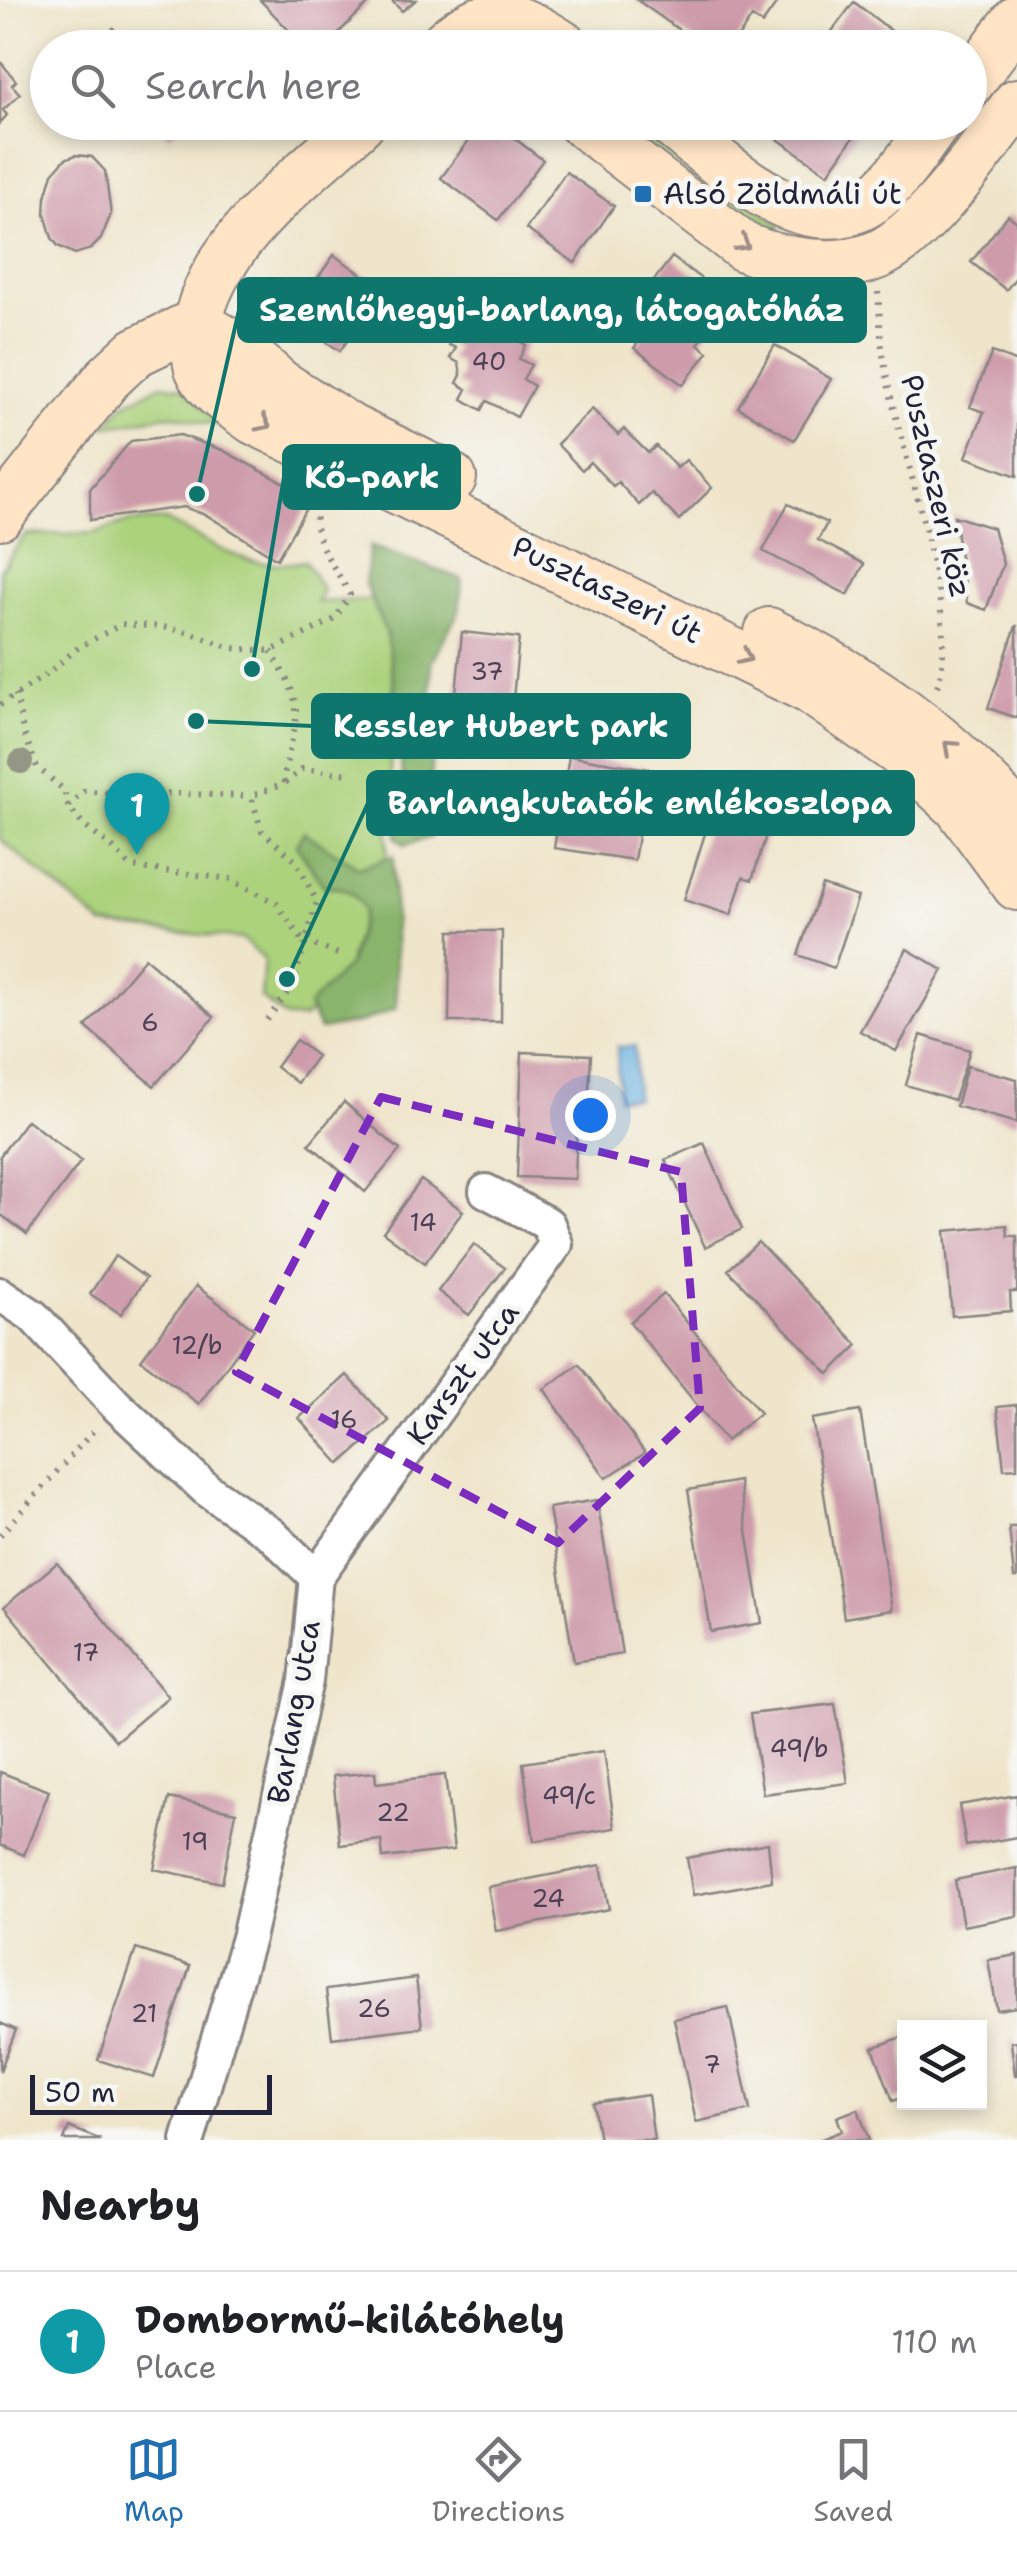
<!DOCTYPE html>
<html lang="en">
<head>
<meta charset="utf-8">
<style>
	:root { --surface:#fff; --page:#f2f2f2; --text:#202124; --muted:#757577; --line:#e0e0e0; --accent:#1f6fb2 }
	body { margin:0; font-family:"Shantell Sans",sans-serif; background:var(--page); color:var(--text) }
	.controls { position:absolute; right:30px; bottom:30px; display:grid; overflow:hidden; border-radius:0px; box-shadow:0 5px 15px #0003 }
	.controls button { width:90px; height:90px; display:grid; place-items:center; padding:0; border:0; border-bottom:2px solid var(--line); background:var(--surface); color:var(--text); font:50px sans-serif }
	.scale { position:absolute; left:30px; bottom:25px; width:242px; box-sizing:border-box; padding-left:10px; border:5px solid #22223b; border-top:0; font-size:28px; line-height:35px; white-space:nowrap; color:#22223b; -webkit-text-stroke:8px #f6f6f2; paint-order:stroke }
	.you { position:absolute; left:590px; top:1115px; width:35px; height:35px; margin:-25px; border:8px solid #fff; border-radius:50%; background:#1a73e8; box-shadow:0 0 0 15px #1a73e833 }
	.badge { display:grid; place-items:center; width:65px; height:65px; border-radius:50%; background:var(--accent); color:#fff; font-size:32px; font-weight:700 }
	.pin { position:absolute; translate:-50% -82px; filter:drop-shadow(0 2px 5px #0008) }
	.pin::after { content:''; position:absolute; top:52px; width:35px; height:30px; background:inherit; clip-path:polygon(0 0,100% 0,50% 100%) }
	.list { margin:0; padding:0; list-style:none }
	h2 { display:flex; justify-content:space-between; align-items:center; height:130px; margin:0; padding:0 40px; font-size:42px }
	h2 small { font-size:32px; font-weight:400; color:var(--muted) }
	.list li { display:grid; grid-template-columns:65px 1fr auto; gap:30px; align-items:center; box-sizing:border-box; height:140px; padding:0 40px; border-top:2px solid var(--line) }
	.list b { display:block; font-size:38px; white-space:nowrap }
	.list p { margin:0; font-size:32px; white-space:nowrap; color:var(--muted) }
	.list em { font-size:32px; font-style:normal; color:var(--muted) }
	.icon { flex:none; width:55px; height:55px; fill:none; stroke:currentColor; stroke-width:2; stroke-linecap:round; stroke-linejoin:round }
	.map { position:relative; flex:none; width:1017px; height:2140px; overflow:hidden }
	.search { position:absolute; background:var(--surface); box-shadow:0 5px 15px #0003; left:30px; right:30px; top:30px; height:110px; display:flex; align-items:center; gap:25px; box-sizing:border-box; padding:0 35px; border-radius:55px; color:var(--muted); font-size:38px }
	.sheet { height:270px; background:var(--surface) }
	nav { display:flex; justify-content:space-around; align-items:center; box-sizing:border-box; height:140px; border-top:2px solid var(--line); background:var(--surface); font-size:28px; color:var(--muted) }
	nav a { display:grid; justify-items:center; gap:5px }
	nav .on { color:var(--accent) }
	.map>svg:first-child { display:block }
	.green { fill:#acd27c; stroke:#677a5c; stroke-width:2.5 }
	.forest { fill:#89b46c; stroke:#566b54; stroke-width:2.5 }
	.water { fill:#68b1e0; stroke:#456a8e; stroke-width:2.5 }
	.building { fill:#ce9bab }
	.lines { fill:none; stroke-linecap:round; stroke-linejoin:round }
	.street-casing { stroke:#888482; stroke-width:38 }
	.secondary-casing { stroke:#888482; stroke-width:52 }
	.path { stroke:#888482; stroke-width:6; stroke-dasharray:2.5 8; stroke-linecap:butt }
	.street { stroke:#fff; stroke-width:32 }
	.secondary { stroke:#ffe4c6; stroke-width:48 }
	.tree { fill:#959786 }
	.oneway { stroke:#9c8d87 }
	.marked { fill:none; stroke:#7b2cbf; stroke-width:8; stroke-dasharray:20 12; stroke-linejoin:round }
	.poi-dot { fill:#1f6fb2; stroke:#f6f6f2; stroke-width:4 }
	.labels { text-anchor:middle; stroke-width:10; stroke-linejoin:round; paint-order:stroke }
	.number-label { font-size:25px; fill:#4d4057 }
	.poi-label { font-size:30px; fill:#22223b; stroke:#f6f6f2; text-anchor:start }
	.street-label { font-size:30px; fill:#22223b; stroke:#f6f6f2 }
	.leader { fill:none; stroke:#0f766e; stroke-width:4 }
	.callout-dot { fill:#0f766e; stroke:#f6f6f2; stroke-width:4 }
	.callout { fill:#0f766e; stroke:#0f766e; stroke-width:4 }
	.callout-label { font-size:32px; text-anchor:middle; font-weight:bold; fill:#fff }
</style>
</head>
<body>
<div class="map">
<svg width="1017" height="2140" viewBox="0 0 1017 2140">
	<rect width="100%" height="100%" fill="#f6f6f2"/>
	<filter id="ink" filterUnits="userSpaceOnUse"><feTurbulence type="fractalNoise" baseFrequency=".01" numOctaves="2"/><feDisplacementMap in="SourceGraphic" scale="20" xChannelSelector="R" yChannelSelector="G"/><feConvolveMatrix kernelMatrix="1 2 1 2 8 2 1 2 1" color-interpolation-filters="sRGB"/></filter>
	<filter id="wash" filterUnits="userSpaceOnUse"><feTurbulence type="fractalNoise" baseFrequency=".0048" numOctaves="4" result="noise"/><feDisplacementMap in="SourceGraphic" scale="40" xChannelSelector="R" yChannelSelector="G"/><feGaussianBlur stdDeviation="2.25" result="paint"/><feColorMatrix in="noise" values="0 0 0 0 0 0 0 0 0 0 0 0 0 0 0 0 0 1.4 0 .05"/><feComposite in="paint" operator="in"/></filter>
	<g filter="url(#wash)">
		<rect width="100%" height="100%" fill="#efe5ca"/>
		<!-- green -->
		<path class="green" d="M981 90 1002 105 921 209 901 192 955 123 970 122V104Z
			M609 123H644L780 225 770 244Z
			M163 384 184 388 220 424C203 426 188 415 171 415 149 416 126 426 105 426L124 404Z
			M166 520C214 545 249 573 305 561L323 590 317 602 397 599 386 878 358 975 328 995 304 1018H286L261 998 264 959 242 939 103 925 0 839V570L26 535 94 533 128 522Z"/>
		<!-- forest -->
		<path class="forest" d="M370 546 462 579 459 611 431 662V837L405 845 396 837 402 789 400 723 386 633 365 584Z
			M304 832 359 868 393 856 397 1008 362 1022 320 1030 308 1006 349 964 364 911C355 891 346 887 324 886L296 844Z"/>
		<!-- water -->
		<path class="water" d="M635 1046 636 1098H618L617 1047Z"/>
		<g id="blocks">
			<!-- building -->
			<path class="building" d="M260 0H368L370 2 323 48H306Z
				M391 0H416L402 11Z
				M637 0H779L762 24 752 17 731 48H705Z
				M854 2 902 39 896 48H829L823 43Z
				M113 28 124 40 130 36 142 48H94Z
				M0 61 16 81 12 85 20 94 3 110 7 115 0 123Z
				M152 122H187L168 136 164 128 159 132Z
				M482 122H493L543 160 498 220 441 178Z
				M772 122H864L828 174 766 131Z
				M76 155 92 157 105 171 111 214 101 239 91 249 75 254 58 246 52 238 45 214 46 197 53 173 65 159Z
				M566 172 614 206 575 263 526 229Z
				M1008 215 1017 222V276L1006 290 971 262Z
				M334 255 383 289 340 351 290 317Z
				M672 257 731 301 698 344 708 352 683 385 634 348 662 311 642 296Z
				M473 303 522 331 517 340 526 345 519 359 531 365 523 379 534 386 517 417 487 401 482 410 462 399 467 389 457 383 461 375 459 363 450 358 456 348 449 345Z
				M775 345 831 379 794 440 738 407Z
				M992 352 1017 362V476L966 457 984 412 970 407Z
				M592 409 618 435 624 429 648 453 656 446 677 468 686 460 712 488 679 520 652 493 639 505 618 482 613 486 590 462 582 470 557 444Z
				M180 435 222 450 312 498 277 559 208 516 184 507 90 520V489L131 441Z
				M788 504 827 523 818 540 864 564 848 595 763 551Z
				M954 516 993 528 1003 564 986 610 967 603Z
				M1016 626H1017V718L988 708Z
				M462 632 519 638 512 709 455 704Z
				M569 756 649 769 634 860 554 848Z
				M715 802 771 820 752 880 743 877 731 915 684 900Z
				M822 885 858 897 834 968 798 955Z
				M450 931H502L501 1022H449Z
				M907 949 943 970 896 1051 860 1031Z
				M145 958 214 1017 154 1086 86 1027Z
				M921 1035 970 1050 954 1100 906 1085Z
				M296 1040 317 1056 297 1083 276 1067Z
				M522 1052 591 1055 587 1123H577L575 1179 517 1177Z
				M967 1066 1017 1079V1123L956 1106Z
				M344 1102 400 1150 365 1192 309 1144Z
				M27 1120 81 1161 27 1234 0 1214V1156Z
				M704 1143 742 1229 705 1247 665 1160Z
				M421 1180 463 1211 425 1263 383 1232Z
				M1007 1225 1008 1236H1017V1292H1010L1011 1311 952 1316 945 1231Z
				M758 1242 858 1345 829 1374 728 1270Z
				M474 1244 505 1268 469 1315 438 1291Z
				M115 1256 146 1278 121 1314 90 1294Z
				M196 1286 254 1329 199 1404 141 1360Z
				M664 1294 760 1413 726 1441 630 1322Z
				M579 1364 645 1453 606 1478 544 1389Z
				M347 1375 389 1421 340 1464 299 1418Z
				M1017 1405V1468L1004 1469 997 1407Z
				M860 1411 892 1610 844 1618 812 1419Z
				M739 1481 762 1623 711 1632 688 1490Z
				M597 1500 622 1654 574 1662 549 1508Z
				M1009 1527H1017V1578H1014Z
				M57 1563 168 1697 116 1741 4 1607Z
				M835 1704 848 1783 763 1794 750 1714Z
				M604 1751 615 1828 534 1841 523 1763Z
				M0 1772 49 1791 24 1855 0 1845Z
				M375 1772 376 1783 445 1775 454 1850 383 1858 381 1840 340 1845 333 1776Z
				M1017 1795V1837L966 1846 959 1805Z
				M169 1798 236 1812 222 1883 154 1869Z
				M768 1843 772 1881 693 1895 687 1858Z
				M601 1865 609 1909 496 1931 488 1887Z
				M1017 1868V1916L963 1926 955 1880Z
				M136 1949 190 1966 154 2078 98 2060Z
				M1017 1955V2007L997 2010 988 1960Z
				M416 1978 422 2027 332 2038 326 1990Z
				M728 2007 750 2110 696 2122 674 2019Z
				M0 2023 16 2030 0 2071Z
				M904 2036V2097L893 2101 873 2048Z
				M1017 2041V2075H1015L1011 2042Z
				M648 2095 654 2140H599L593 2103Z
				M858 2109 869 2140H819L842 2131 837 2117Z
				M69 2127 101 2140H64Z"/>
		</g>
	</g>
	<g filter="url(#ink)">
		<use href="#blocks" fill-opacity="0" stroke="#888482" stroke-width="2.5"/>
		<g class="lines">
			<!-- street casing -->
			<g class="street-casing">
				<path id="street" d="M0 1294 33 1316 116 1405 206 1489 271 1534 316 1577 306 1681 248 1938 188 2140
					M316 1577 556 1244 548 1224 486 1191"/>
			</g>
			<!-- secondary casing -->
			<g class="secondary-casing">
				<path id="secondary" d="M440 48C488 2 517 15 567 48
					M970 82 1017 20
					M361 122C303 178 192 256 197 345 197 351 196 362 199 368 208 391 235 406 254 420L811 690 898 751 958 806 1017 886
					M581 122 742 246C780 263 838 272 877 255 924 235 985 145 1017 103
					M669 122C725 165 813 257 884 190 904 171 920 144 937 122
					M196 323 239 348 280 384 351 429 452 478
					M0 515 108 378 136 352 196 323
					M769 632C865 679 949 736 1017 818"/>
			</g>
			<!-- path -->
			<path class="path" d="M878 292C880 315 880 339 884 361 895 441 967 623 935 691
				M16 694 23 731 37 767 64 790 68 806 83 825 113 848 131 867 230 879 276 903 305 944
				M0 705 44 676 79 647 122 624 163 627 192 633 231 648 271 651 335 619 350 595C332 559 302 534 323 493
				M285 783 302 769 349 774
				M68 806 84 791 251 796
				M308 938 316 946 341 955
				M267 1020 293 985 317 902 296 861 262 831 251 796 284 784C284 759 296 737 296 711 296 691 281 669 271 651
				M0 1535 95 1429"/>
			<!-- street -->
			<use href="#street" class="street"/>
			<!-- secondary -->
			<use href="#secondary" class="secondary"/>
		</g>
		<!-- trees -->
		<circle class="tree" cx="21" cy="762" r="12"/>
		<!-- one-way arrows -->
		<defs><path id="oneway-chevron" d="M-2-3.5L2.5 0L-2 3.5" fill="none" stroke-width="1.6" stroke-linecap="round" stroke-linejoin="round" transform="scale(2.5)"/></defs>
		<g class="oneway">
			<use href="#oneway-chevron" transform="translate(743 244) rotate(31)"/>
			<use href="#oneway-chevron" transform="translate(264 424) rotate(27)"/>
			<use href="#oneway-chevron" transform="translate(745 657) rotate(26)"/>
			<use href="#oneway-chevron" transform="translate(950 747) rotate(-138)"/>
		</g>
	</g>
	<!-- marked area -->
	<path class="marked" d="M381 1097 681 1172 700 1408 558 1543 236 1372Z"/>
	<!-- markers -->
	<rect class="poi-dot" x="633" y="184" width="20" height="20" rx="5"/>
	<g class="labels">
		<!-- number labels -->
		<g class="number-label">
			<text x="489" y="370">40</text>
			<text x="487" y="680">37</text>
			<text x="150" y="1031">6</text>
			<text x="423" y="1231">14</text>
			<text x="197" y="1354">12/b</text>
			<text x="344" y="1428">16</text>
			<text x="86" y="1661">17</text>
			<text x="799" y="1757">49/b</text>
			<text x="569" y="1804">49/c</text>
			<text x="393" y="1821">22</text>
			<text x="195" y="1850">19</text>
			<text x="548" y="1907">24</text>
			<text x="374" y="2017">26</text>
			<text x="144" y="2022">21</text>
			<text x="712" y="2073">7</text>
		</g>
		<!-- poi labels -->
		<g class="poi-label">
			<text x="663" y="204">Alsó Zöldmáli út</text>
		</g>
		<!-- street labels -->
		<g class="street-label">
			<text transform="translate(936 486) rotate(77)" y="10">Pusztaszeri köz</text>
			<text transform="translate(607 590) rotate(26)" y="10">Pusztaszeri út</text>
			<text transform="translate(463 1374) rotate(-54)" y="10">Karszt utca</text>
			<text transform="translate(294 1712) rotate(-80)" y="10">Barlang utca</text>
		</g>
	</g>
	<!-- callouts -->
	<path class="leader" d="M197 494L239 310M252 669L284 477M196 721L313 726M287 979L368 803"/>
	<g class="callout-dot">
		<circle cx="197" cy="494" r="10"/>
		<circle cx="252" cy="669" r="10"/>
		<circle cx="196" cy="721" r="10"/>
		<circle cx="287" cy="979" r="10"/>
	</g>
	<g class="callout">
		<rect x="239" y="279" width="626" height="62" rx="10"/>
		<rect x="284" y="446" width="175" height="62" rx="10"/>
		<rect x="313" y="695" width="376" height="62" rx="10"/>
		<rect x="368" y="772" width="545" height="62" rx="10"/>
	</g>
	<g class="callout-label">
		<text x="552" y="321">Szemlőhegyi-barlang, látogatóház</text>
		<text x="372" y="488">Kő-park</text>
		<text x="501" y="737">Kessler Hubert park</text>
		<text x="640" y="814">Barlangkutatók emlékoszlopa</text>
	</g>
</svg>
<div class="controls">
<button><svg class="icon" aria-label="layers" viewBox="0 0 24 24"><path d="M12 4l9 5-9 5-9-5zM3 14l9 5 9-5"/></svg></button>
</div>
<div class="scale">50 m</div>
<div class="you"></div>
<div class="pin badge" style="left:137px;top:855px;background:#0f9aa8">1</div>
<div class="search"><svg class="icon" aria-label="search" viewBox="0 0 24 24"><circle cx="10" cy="10" r="6"/><path d="M15 15l6 6"/></svg>Search here</div>
</div>
<section class="sheet">
<h2>Nearby<small></small></h2>
<ul class="list">
<li><span class="badge" style="background:#0f9aa8">1</span><div><b>Dombormű-kilátóhely</b><p>Place</p></div><em>110 m</em></li>
</ul>
</section>
<nav>
<a class="on"><svg class="icon" aria-label="map" viewBox="0 0 24 24"><path d="M3 6l6-2 6 2 6-2v14l-6 2-6-2-6 2zM9 4v14M15 6v14"/></svg>Map</a>
<a><svg class="icon" aria-label="directions" viewBox="0 0 24 24"><path d="M12 3l9 9-9 9-9-9zM9 14v-3h6M13 9l2 2-2 2"/></svg>Directions</a>
<a><svg class="icon" aria-label="saved" viewBox="0 0 24 24"><path d="M7 4h10v16l-5-4-5 4z"/></svg>Saved</a>
</nav>
</body>
</html>
